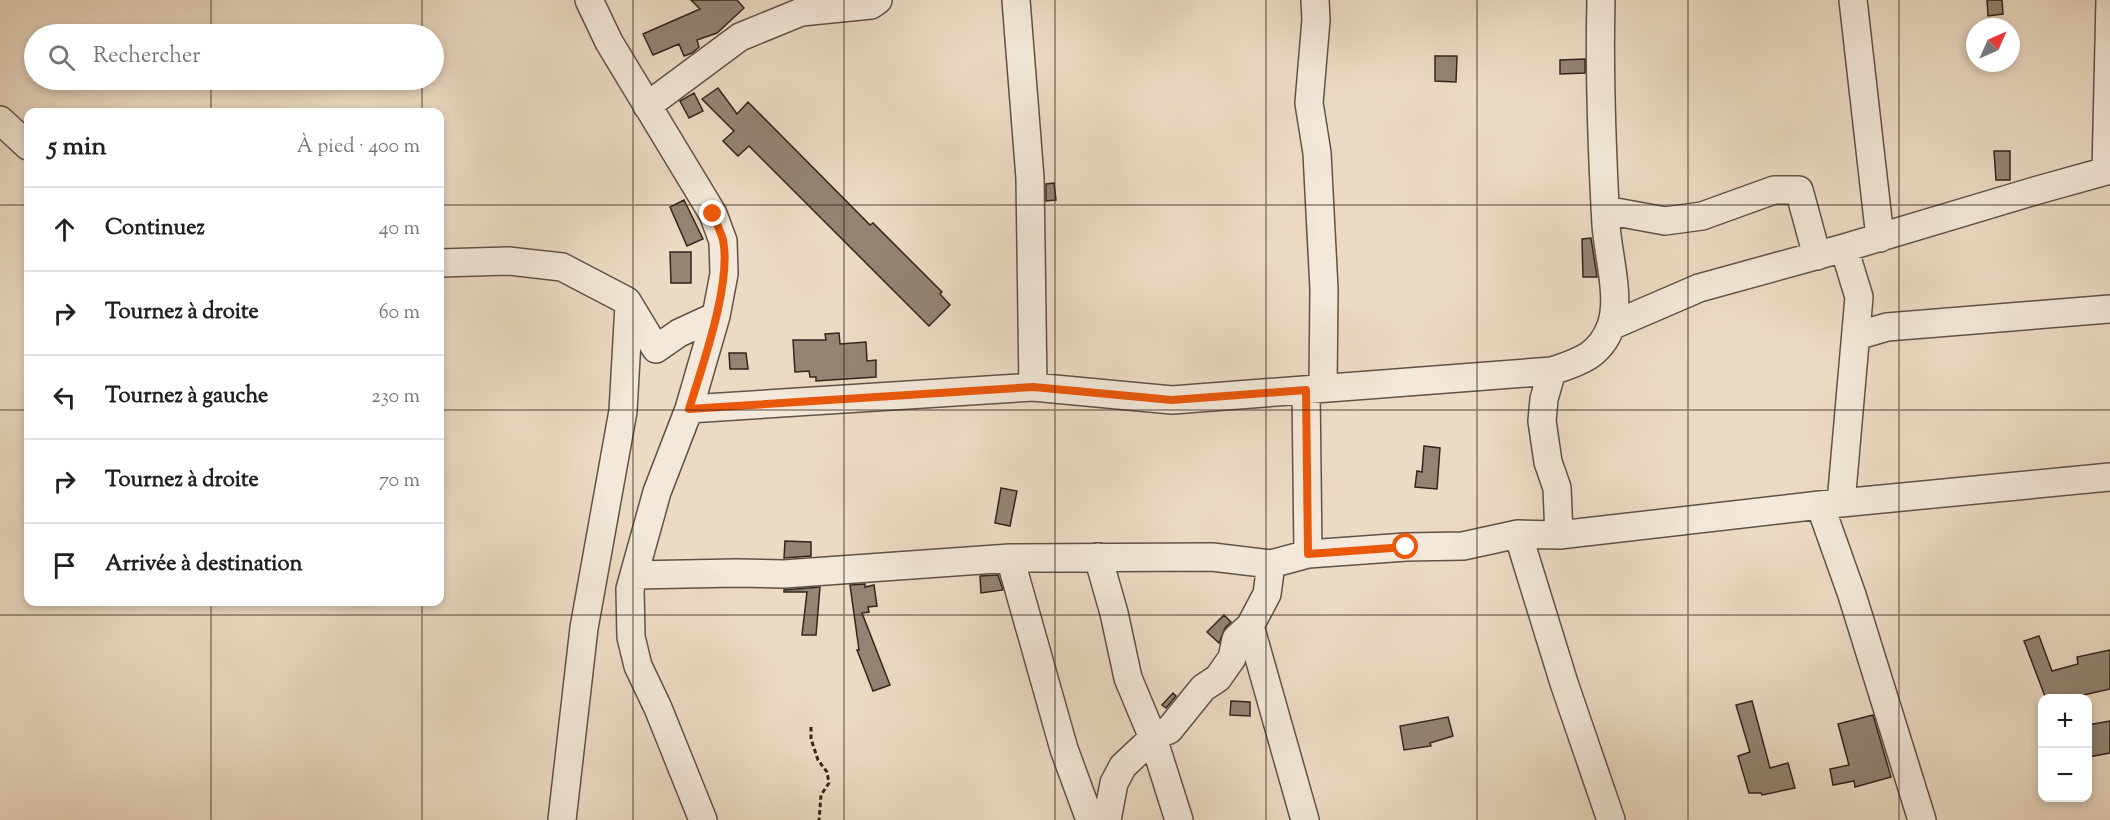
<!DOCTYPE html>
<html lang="fr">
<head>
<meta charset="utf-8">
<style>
	:root { --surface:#fff; --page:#f6f6f6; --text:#202124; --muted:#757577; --line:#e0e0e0 }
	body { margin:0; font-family:"Sorts Mill Goudy",serif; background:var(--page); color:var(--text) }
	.controls { position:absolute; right:18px; bottom:18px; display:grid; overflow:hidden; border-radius:12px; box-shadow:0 3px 9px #0003 }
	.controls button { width:54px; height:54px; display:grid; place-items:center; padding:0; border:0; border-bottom:2px solid var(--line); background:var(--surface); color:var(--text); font:30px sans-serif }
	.compass { position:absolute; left:1966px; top:18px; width:54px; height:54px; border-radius:50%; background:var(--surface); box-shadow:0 3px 9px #0003; rotate:45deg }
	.stop { position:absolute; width:18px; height:18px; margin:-14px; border:4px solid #ea580c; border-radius:50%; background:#fff }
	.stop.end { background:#ea580c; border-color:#fff; box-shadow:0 2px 6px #0008 }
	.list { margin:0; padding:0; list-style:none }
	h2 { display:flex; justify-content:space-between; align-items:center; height:78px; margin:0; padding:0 24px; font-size:26px }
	h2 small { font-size:20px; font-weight:400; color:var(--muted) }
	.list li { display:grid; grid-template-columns:39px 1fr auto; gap:18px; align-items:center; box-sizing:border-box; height:84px; padding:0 24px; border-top:2px solid var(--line) }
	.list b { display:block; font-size:22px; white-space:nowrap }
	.list em { font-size:20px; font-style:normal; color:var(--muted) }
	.icon { flex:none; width:33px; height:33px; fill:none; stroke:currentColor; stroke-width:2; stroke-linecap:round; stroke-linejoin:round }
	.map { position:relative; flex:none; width:2110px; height:820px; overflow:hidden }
	.search { position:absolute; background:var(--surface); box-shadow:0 3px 9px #0003; left:24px; top:24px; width:420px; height:66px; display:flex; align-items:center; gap:15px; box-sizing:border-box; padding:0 21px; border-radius:33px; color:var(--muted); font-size:22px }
	.panel { position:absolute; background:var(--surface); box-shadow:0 3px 9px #0003; left:24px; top:108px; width:420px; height:498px; border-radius:12px }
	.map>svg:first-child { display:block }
	.building { fill:#938474; stroke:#33251d; stroke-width:1.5 }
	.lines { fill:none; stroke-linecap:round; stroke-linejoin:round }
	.minor-casing { stroke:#615247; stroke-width:30 }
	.path { stroke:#33251d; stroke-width:3; stroke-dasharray:4.5 3; stroke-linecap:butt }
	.minor { stroke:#f3e8d9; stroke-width:27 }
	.route { stroke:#ea580c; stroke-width:8 }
	.grid { fill:none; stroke:#33251d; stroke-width:1.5; stroke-opacity:0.55 }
</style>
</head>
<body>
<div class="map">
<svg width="2110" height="820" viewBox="0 0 2110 820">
	<rect width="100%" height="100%" fill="#ecdbc4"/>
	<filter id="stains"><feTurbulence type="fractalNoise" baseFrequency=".00333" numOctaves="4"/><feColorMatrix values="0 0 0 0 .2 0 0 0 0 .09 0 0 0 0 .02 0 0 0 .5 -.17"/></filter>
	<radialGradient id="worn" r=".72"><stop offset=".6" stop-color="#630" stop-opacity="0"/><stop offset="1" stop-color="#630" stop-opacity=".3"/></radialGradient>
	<!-- building -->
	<path class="building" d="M691 0H737L744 8 717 33 697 40 699 47 692 53 684 56 679 44 653 55 643 34 700 9Z
		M1987 0H2002L2003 14 1988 16Z
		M1435 56H1457L1456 82 1435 81Z
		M1585 59V73L1560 74V60Z
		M718 88 737 114 748 102 870 225 873 223 942 292 940 294 950 305 929 326 749 146 738 156 723 141 734 131 702 99Z
		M694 93 703 111 689 118 680 101Z
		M1994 151H2010V180H1996Z
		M1054 183 1056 200 1046 201V184Z
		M684 200 703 239 687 246 670 207Z
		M1591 238 1597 277H1583L1582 239Z
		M670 252H691V283H671Z
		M839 333 840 344 866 342 867 361 876 360V377L816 381V377H810L809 371 795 372 793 340H826L825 334Z
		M729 353H746L748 369H730Z
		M1424 446 1440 448 1437 489 1415 487 1417 471 1422 472Z
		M1001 488 1017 491 1010 526 995 523Z
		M785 541 811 542V556L784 558Z
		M998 575 1003 590 981 593 980 576Z
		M865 584V587L874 585 877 606 868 607 869 612 862 613 890 685 873 691 857 650H859L850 585Z
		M820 587 816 635H802L807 592H784V590Z
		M1224 615 1231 622 1225 628 1219 643 1207 632Z
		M2039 636 2052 671 2078 664 2077 657 2110 650V689L2066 699H2046L2024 641Z
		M1173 693 1176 696 1166 708 1162 705Z
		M1231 701 1250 702V716L1230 715Z
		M1752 701 1770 768 1788 763 1795 788 1762 795 1761 793H1749L1738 756 1750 752 1736 705Z
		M1873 715 1891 777 1855 787 1854 781 1833 785 1830 769 1849 765 1838 724Z
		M1448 717 1453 736 1430 743 1431 746 1404 750 1400 726Z
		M2110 721V753L2088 757V725Z"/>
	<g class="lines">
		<!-- minor casing -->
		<g class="minor-casing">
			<path id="minor" d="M589 0 609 42 713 214 723 241 724 274 716 316 689 409 657 492 630 589 631 637 638 666 658 708 703 820
				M1016 0 1030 178 1033 387
				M1315 0 1316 20 1309 103 1317 153 1324 289 1323 387
				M1853 0 1880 238
				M647 106 740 37 801 12 871 5 878 0
				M0 120 28 146
				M2106 171 2110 0
				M1605 210 1665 221 1702 216 1774 190H1799L1817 256
				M440 263 508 261 562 267 627 301 656 349 679 333 716 316
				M1611 326 1699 288 1844 248 2038 190 2110 170
				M1856 336 1887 327 2110 309
				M1552 371 1544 399 1542 421 1548 462 1557 488 1559 535
				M1306 390 1308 554
				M689 409 1033 387 1172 400 1552 371C1579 362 1600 356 1611 326 1621 297 1608 256 1606 225 1602 151 1599 75 1601 0
				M1841 503 1859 297 1844 248
				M1820 505 1852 595 1922 820
				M1518 534 1564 683 1611 820
				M1098 557 1114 613 1128 678 1153 738 1179 820
				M1010 558 1064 749 1090 820
				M1271 564 1267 594 1250 626 1305 820
				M634 575 736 573 784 574 1010 558 1212 557 1271 564 1308 554 1406 547 1463 546 1518 534 1559 535 1820 505 2110 477
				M1152 736 1169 730 1203 688 1218 678 1232 658 1236 639 1250 626
				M562 820 584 628 623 411 629 305
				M1107 820 1114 783 1123 766 1153 738"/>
		</g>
		<!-- path -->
		<path class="path" d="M811 727V739L818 760 827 772 829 783 821 795 819 820"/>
		<!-- minor -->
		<use href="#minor" class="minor"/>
	</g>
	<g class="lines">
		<!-- route -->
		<path class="route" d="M713 214C716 223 721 232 723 240 732 283 702 367 689 409L1033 387 1172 400 1306 390 1308 554 1406 547"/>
	</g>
	<!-- grid -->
	<path class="grid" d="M211 0V34M422 0V34M633 0V820M844 0V820M1055 0V820M1266 0V820M1477 0V820M1688 0V820M1899 0V820M211 80V112M422 80V112M0 205H28M440 205H2110M0 410H28M440 410H2110M211 602V820M422 602V820M0 615H2110"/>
	<rect width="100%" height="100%" filter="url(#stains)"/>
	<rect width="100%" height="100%" fill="url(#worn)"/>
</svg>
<div class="controls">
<button>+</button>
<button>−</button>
</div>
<svg class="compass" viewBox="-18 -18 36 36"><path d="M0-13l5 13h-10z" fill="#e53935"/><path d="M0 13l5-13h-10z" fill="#757577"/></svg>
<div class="stop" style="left:1406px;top:547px"></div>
<div class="stop end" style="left:713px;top:214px"></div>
<div class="search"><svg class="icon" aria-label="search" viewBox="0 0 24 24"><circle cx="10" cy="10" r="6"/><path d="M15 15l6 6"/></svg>Rechercher</div>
<section class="panel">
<h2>5 min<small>À pied · 400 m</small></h2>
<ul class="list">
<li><svg class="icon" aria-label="ahead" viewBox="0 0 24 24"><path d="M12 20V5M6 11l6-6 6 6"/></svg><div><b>Continuez</b></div><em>40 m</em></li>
<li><svg class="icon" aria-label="right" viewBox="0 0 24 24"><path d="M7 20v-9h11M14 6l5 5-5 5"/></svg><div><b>Tournez à droite</b></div><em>60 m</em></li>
<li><svg class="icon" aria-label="left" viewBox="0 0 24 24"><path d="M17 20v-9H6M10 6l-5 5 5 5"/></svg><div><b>Tournez à gauche</b></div><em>230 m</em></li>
<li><svg class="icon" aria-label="right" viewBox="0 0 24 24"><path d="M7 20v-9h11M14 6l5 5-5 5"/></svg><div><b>Tournez à droite</b></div><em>70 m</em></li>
<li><svg class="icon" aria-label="arrive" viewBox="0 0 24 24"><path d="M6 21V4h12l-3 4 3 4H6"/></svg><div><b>Arrivée à destination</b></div></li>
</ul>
</section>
</div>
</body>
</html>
